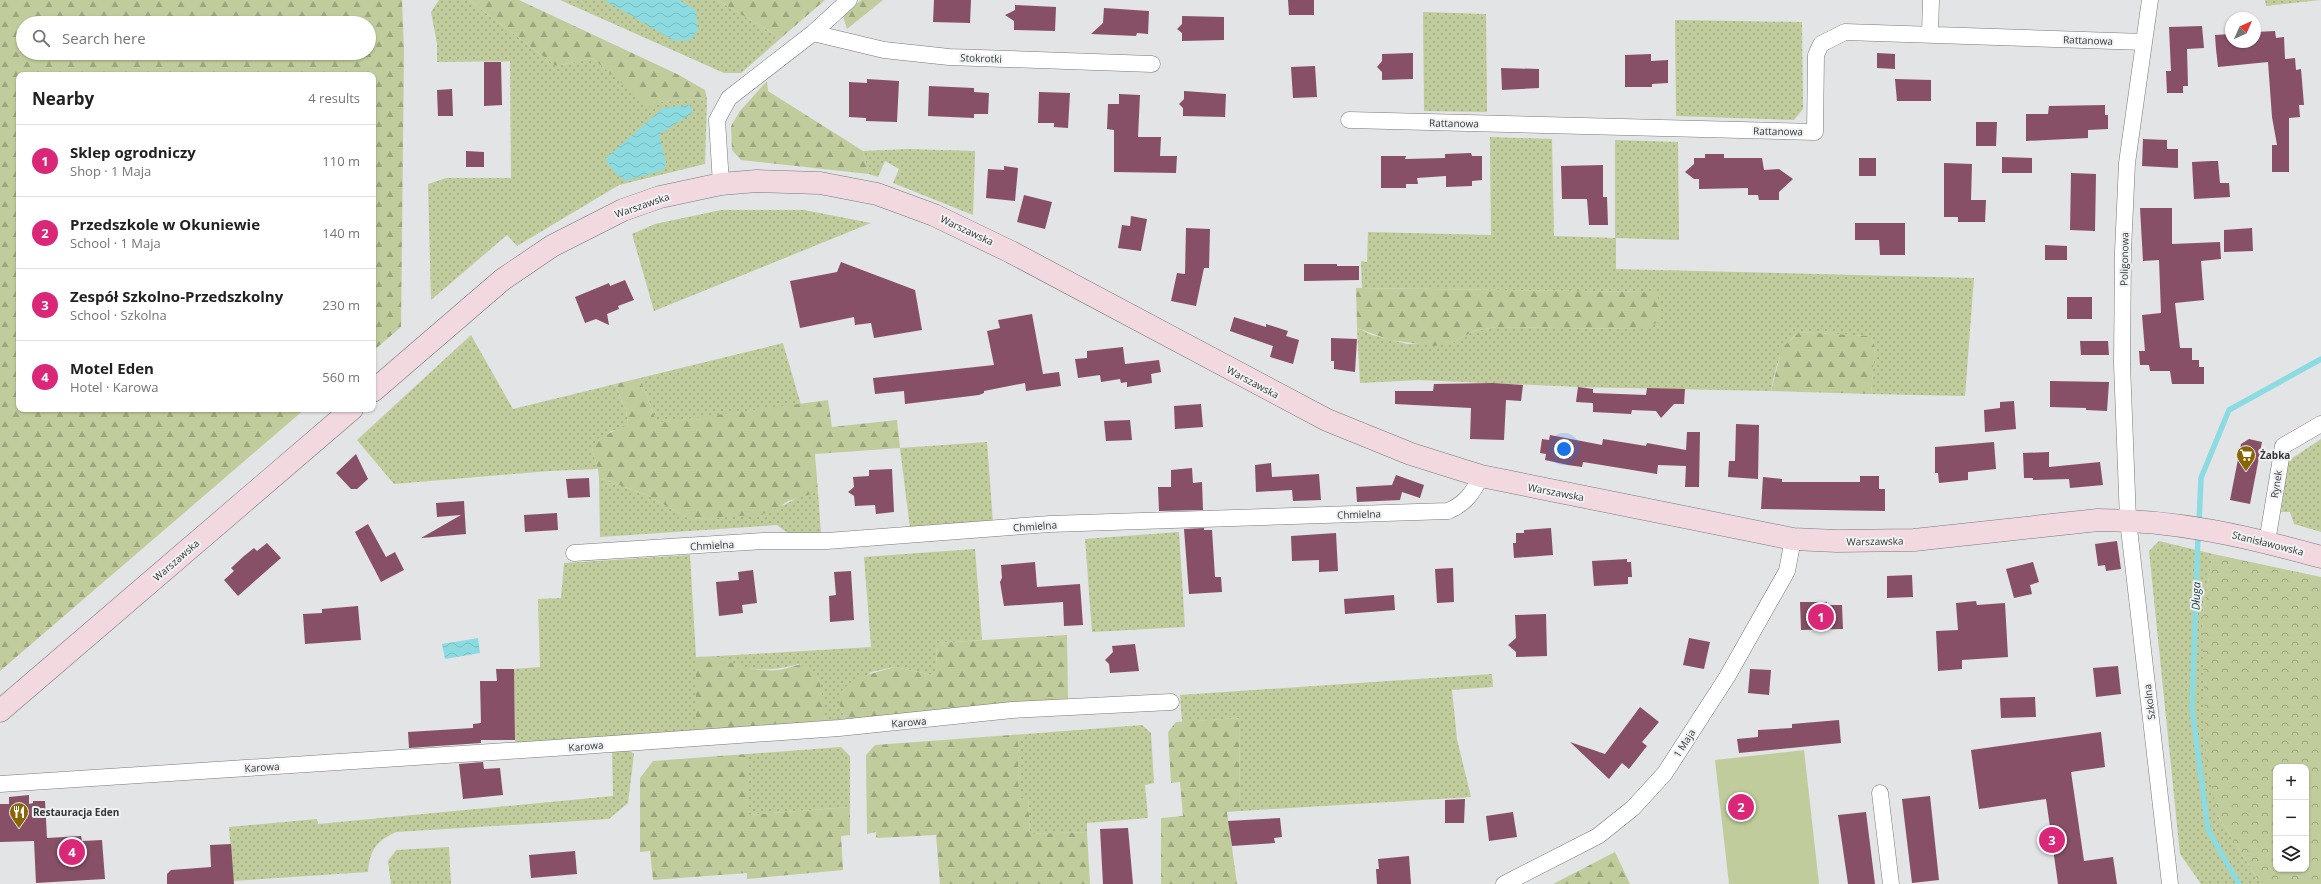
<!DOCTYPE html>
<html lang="en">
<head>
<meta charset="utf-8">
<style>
	:root { --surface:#fff; --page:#f6f6f6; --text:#202124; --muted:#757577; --line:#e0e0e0; --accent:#db2777 }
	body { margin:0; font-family:"Open Sans",sans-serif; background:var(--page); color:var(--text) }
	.controls { position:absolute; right:12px; bottom:12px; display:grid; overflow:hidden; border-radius:8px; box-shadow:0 1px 3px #0004 }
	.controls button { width:36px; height:36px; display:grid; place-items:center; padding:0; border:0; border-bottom:1px solid var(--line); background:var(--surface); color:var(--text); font:20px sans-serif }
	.compass { position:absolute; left:2225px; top:12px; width:36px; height:36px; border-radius:50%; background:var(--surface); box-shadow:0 1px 3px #0004; rotate:45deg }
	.you { position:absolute; left:1564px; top:449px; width:14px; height:14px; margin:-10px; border:3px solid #fff; border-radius:50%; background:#1a73e8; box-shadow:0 0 0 6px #1a73e833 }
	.badge { display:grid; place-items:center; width:26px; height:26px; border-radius:50%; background:var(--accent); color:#fff; font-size:13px; font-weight:700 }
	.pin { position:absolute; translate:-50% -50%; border:2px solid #fff; box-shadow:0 1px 4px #0006 }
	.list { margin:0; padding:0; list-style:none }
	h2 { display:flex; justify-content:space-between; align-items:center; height:52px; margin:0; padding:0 16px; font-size:17px }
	h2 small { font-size:13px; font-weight:400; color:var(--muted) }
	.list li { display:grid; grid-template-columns:26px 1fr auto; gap:12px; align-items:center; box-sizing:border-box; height:72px; padding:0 16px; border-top:1px solid var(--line) }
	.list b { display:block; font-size:15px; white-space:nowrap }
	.list p { margin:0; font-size:13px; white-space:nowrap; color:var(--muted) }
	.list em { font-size:13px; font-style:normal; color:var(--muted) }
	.icon { flex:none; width:22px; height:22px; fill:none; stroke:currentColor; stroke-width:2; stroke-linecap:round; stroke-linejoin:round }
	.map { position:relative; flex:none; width:2321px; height:884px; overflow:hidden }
	.search { position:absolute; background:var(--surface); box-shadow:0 1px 3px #0004; left:16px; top:16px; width:360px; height:44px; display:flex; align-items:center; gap:10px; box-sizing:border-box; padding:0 14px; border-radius:22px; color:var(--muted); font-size:15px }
	.panel { position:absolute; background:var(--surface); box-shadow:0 1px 3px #0004; left:16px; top:72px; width:360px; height:340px; border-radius:8px }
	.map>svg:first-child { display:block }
	.grass { fill:url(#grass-dots) }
	.forest { fill:url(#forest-firs); fill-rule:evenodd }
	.park { fill:url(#park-crowns); fill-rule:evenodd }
	.garden { fill:#c0cc9b }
	.water { fill:url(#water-waves) }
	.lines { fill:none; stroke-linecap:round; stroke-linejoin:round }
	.stream { stroke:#8cdbe1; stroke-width:5.5 }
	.building { fill:#875066 }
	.minor-casing { stroke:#77797b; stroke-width:17 }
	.secondary-casing { stroke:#77797b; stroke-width:23 }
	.minor { stroke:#fff; stroke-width:16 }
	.secondary { stroke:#f2d8df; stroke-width:22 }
	.labels { text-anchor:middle; stroke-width:4; stroke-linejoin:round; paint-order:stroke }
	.street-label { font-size:10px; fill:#353636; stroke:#eff1f3 }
	.poi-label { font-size:10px; font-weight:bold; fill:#353636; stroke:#eff1f3; text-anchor:start }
	.water-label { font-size:11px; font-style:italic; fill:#173d40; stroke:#eff1f3 }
</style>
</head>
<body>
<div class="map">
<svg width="2321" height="884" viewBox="0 0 2321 884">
	<defs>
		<pattern id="grass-dots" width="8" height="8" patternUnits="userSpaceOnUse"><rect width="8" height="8" fill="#c0cc9b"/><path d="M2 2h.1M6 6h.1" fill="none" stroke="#9da67f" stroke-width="1.8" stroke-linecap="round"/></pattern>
		<pattern id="forest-firs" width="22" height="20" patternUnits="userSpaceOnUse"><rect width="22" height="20" fill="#c0cc9b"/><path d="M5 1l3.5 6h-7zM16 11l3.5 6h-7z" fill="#9da67f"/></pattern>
		<pattern id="park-crowns" width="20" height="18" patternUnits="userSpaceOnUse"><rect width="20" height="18" fill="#c0cc9b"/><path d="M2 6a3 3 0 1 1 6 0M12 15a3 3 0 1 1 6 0" fill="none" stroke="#9da67f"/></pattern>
		<pattern id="water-waves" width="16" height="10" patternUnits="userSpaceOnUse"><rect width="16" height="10" fill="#8cdbe1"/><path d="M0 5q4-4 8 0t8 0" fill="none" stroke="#79bdc2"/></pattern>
	</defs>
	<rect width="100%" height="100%" fill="#e2e4e6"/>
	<!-- grass -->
	<path class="grass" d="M439 0H469L556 66 592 58 653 108 661 102 707 98 705 164 619 185 517 246 507 235 431 300 428 184 446 178H511L510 61 437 62V44L431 12Z
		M560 0H717L781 38 741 73H724Z
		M2265 0H2321L2266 6Z
		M1423 12 1486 14 1487 112 1424 111Z
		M1675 20 1802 22 1803 109 1794 120 1676 116Z
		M1490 137 1552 139 1554 236 1615 238V140L1678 142 1679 240 1616 238V269L1974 278 1965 396 1871 394 1875 347 1870 336 1799 332C1780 346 1775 369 1771 391L1578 387 1419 380 1360 383 1357 328 1372 335 1407 344 1452 343 1474 331 1496 327 1641 329 1654 292 1362 288 1361 261 1367 262 1368 232 1491 235Z
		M908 149 975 151 973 215 893 183 899 169 885 161 878 177 869 174 863 151Z
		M721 210H804L871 223 654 311 632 234 655 224Z
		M471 335 513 409 615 384 626 411 628 424 621 429 611 431 592 449 598 469 549 471 394 484 357 440Z
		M783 343 801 405 657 423 640 378Z
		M2321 439V532L2294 524 2290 512H2281L2288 461Z
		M987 442 993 523 910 528 900 448Z
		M599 478 647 495 688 518 709 519 730 516 784 505 801 496 818 492 821 534 793 537 777 525 600 537Z
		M1179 532 1185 627 1092 632 1085 539Z
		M2159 541 2213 554 2202 618 2218 816 2261 884H2201L2180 854 2149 551Z
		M975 549 982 640 936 643 937 669 932 675 895 667 871 672 839 703 845 719 825 721 818 678 798 664C774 672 740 672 719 656L871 647 864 557Z
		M690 555 696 657V730L515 743 514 669 540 667 538 599 561 598 564 563Z
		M1492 674 1493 687 1452 690 1457 739 1471 797 1240 811 1239 718 1182 722 1180 695Z
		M1142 725 1151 733 1154 783 1145 785 1148 818 1087 823V832L1030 834 1028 799H1019L1018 742 1026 734Z
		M841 747 850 756V807L747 815V754Z
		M626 748 634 754 628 803 609 819 396 832C376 841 370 850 368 872L233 881 229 827 317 819 318 824 613 796 612 749Z
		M449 847 451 884H391L388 861 396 850Z"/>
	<!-- forest -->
	<path class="forest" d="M0 0H402L404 51 401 327 373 351V75H19V409H305L0 671ZM23 23H369V53H23Z
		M469 0H519L679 75 705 90 707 98 661 102 653 109 592 58 556 66Z
		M717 0H825L781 38Z
		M861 0H883L847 29 843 16Z
		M767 81 768 91 863 151 869 174 741 160 732 150 731 126 740 111Z
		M1356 288 1654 292C1662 303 1662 310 1659 322L1641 329 1496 327 1474 331 1452 343 1434 346 1390 340 1357 328Z
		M1799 332 1870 336 1875 347 1871 394 1771 391 1782 348Z
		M640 378 657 423 828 400 832 427 897 420 900 448 815 454 818 492 788 501 771 513 709 519 688 518 647 495 599 478 598 469 592 449 597 439 628 424 626 411 615 384Z
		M1067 635 1068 703 845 719 839 703 842 690 856 678 895 667 932 675 937 669 936 643Z
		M719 656C734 667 765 673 784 669 789 668 794 665 799 665 824 665 823 704 825 721L696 730V657Z
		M1239 718 1240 811 1227 812 1237 884H1161V818L1183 816 1180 782 1171 783 1168 732 1176 722Z
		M1026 734 1018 742 1019 798 1028 799 1030 834 1087 832 1090 884H940L936 835 876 838V832L867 834 866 755 875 745Z
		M747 754V815L850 807V835L841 836 843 870 747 879V873L653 880 650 851 640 852V778L653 761Z
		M1615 852 1630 884H1553Z"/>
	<!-- park -->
	<path class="park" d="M2213 554 2321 577V884H2261L2218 816 2206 756 2202 618ZM2276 767H2306V869H2276Z"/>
	<!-- garden -->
	<path class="garden" d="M1804 750 1819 884H1729L1715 760Z"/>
	<!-- water -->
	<path class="water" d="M604 0H679L696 10 698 31 690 40 675 41Z
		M689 105 693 110 692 113 659 135 666 162 664 170 626 181 616 174 605 159 663 108Z
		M478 638 480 653 445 659 442 644Z"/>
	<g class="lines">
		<!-- stream -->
		<path class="stream" d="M2199 523 2201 478 2229 410 2321 359
			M2198 534 2192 709 2208 830 2239 884"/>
	</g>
	<!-- building -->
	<path class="building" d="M934 0H971L970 23 933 22Z
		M1288 0H1314V15H1289Z
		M1015 5 1056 7 1055 31 1014 30V21L1005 15 1015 10Z
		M1104 8 1149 11 1148 34 1137 33 1136 36 1091 34 1103 23Z
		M1182 16 1224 17V40L1182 41V33L1177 29 1182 24Z
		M2202 26 2204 48 2187 49 2188 86H2183V93H2167L2166 71H2171L2169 27Z
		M2275 31 2276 38 2284 37 2285 59 2295 58 2296 70 2301 69 2304 105H2299L2300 117 2289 118V172H2272V145H2277L2272 117 2268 62 2218 67 2216 49 2215 35 2231 34V42H2255V32Z
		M1413 53V79L1382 80V72L1377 67 1382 61V54Z
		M1877 53 1895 54V69L1877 68Z
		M1651 54V61L1668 60V83L1652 84V87H1625V55Z
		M484 62H501L502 105 484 106Z
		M1315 66 1317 97 1293 98 1291 67Z
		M1501 68 1539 69V88L1502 90Z
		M867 79 899 81 897 122 866 121V118L849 117V82L867 83Z
		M1895 79 1931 80V101H1897Z
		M929 86 974 88V92L989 93 988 114H974V118L928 116Z
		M452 89 453 116H438L437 90Z
		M1184 91 1226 94 1225 117 1183 116V108L1179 104 1184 99Z
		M1039 92 1070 93 1068 128 1054 127V123H1038Z
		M1119 94 1140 95 1138 137H1161L1160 156H1177L1176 173 1114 172V130L1107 129 1108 104H1119Z
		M2105 105V115H2108V129L2088 130V138L2026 141V114H2048L2049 106Z
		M1976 122H1997L1996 146H1976Z
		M2143 139 2167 140V149H2178V168L2142 166Z
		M466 151 484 152V167H466Z
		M1471 153 1472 156H1482V180L1472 181V186L1446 187V176L1417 178 1418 184H1406V188H1381V156H1406L1405 159 1445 158V154Z
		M1705 154H1724V158H1762L1764 170 1779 169 1793 179 1779 192V200H1759L1758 195H1748V188L1699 189V179H1694L1685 172 1694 164V158H1705Z
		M2002 157 2032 158V173H2002Z
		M1859 158H1876V176H1859Z
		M2211 161H2218L2220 183H2229L2230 197 2194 199 2192 162Z
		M1944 163 1972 164 1971 200H1986L1985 222H1958V217H1944Z
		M1603 165V197H1607L1608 225H1589L1587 199H1562L1561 166Z
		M1004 166 1018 168 1015 201 986 198 988 169 1004 170Z
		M2071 173 2096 174 2095 231 2070 230Z
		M1024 195 1052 202 1045 229 1017 222Z
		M2140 208H2172V244L2220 242 2221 259 2201 261 2204 300 2175 303 2180 348H2192V360H2199V367H2204V384H2172L2170 371H2150L2149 365H2140L2139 351H2145L2142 315 2161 313 2159 260 2143 261Z
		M1131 216 1147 219 1141 251 1118 248 1122 225 1130 226Z
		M1855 223H1905V255H1880L1879 240H1855Z
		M1186 228 1210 229 1209 268H1204L1196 306 1171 301 1177 273 1185 274Z
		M2252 228 2253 251 2224 252V230Z
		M2045 245 2067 246V260H2045Z
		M841 262 915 290 922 330 874 338 871 323 855 325 854 317 800 328 790 281 837 272Z
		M1304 264H1337V266H1359V280L1304 281Z
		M625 280 634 300 618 306 619 309 607 314 609 325 596 319 585 323 575 297 609 283 610 286Z
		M2067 297H2092V319H2067Z
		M1032 314 1043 374 1059 372 1061 386 1026 391 1025 383 984 391V393L979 395 905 404 904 391 875 394 873 378 994 365 987 331 1000 328 998 320Z
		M1234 317 1266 327V324L1288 331 1286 336 1299 340 1293 364 1270 357 1273 346 1230 331Z
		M1331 338 1357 339 1355 372 1334 369V361H1331Z
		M2080 341H2108L2109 355H2081Z
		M1123 347 1125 364 1159 360 1161 372 1151 374 1152 383 1127 387V382L1121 383 1120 379 1101 382 1100 375 1078 378 1075 359 1087 358V351Z
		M2050 381 2109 382 2107 411 2086 410V408L2050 407Z
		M1493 383 1523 385 1521 401 1506 400 1504 440 1470 439 1471 408 1395 404V391H1433L1434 384Z
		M1578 387 1593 389V393L1646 395 1647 388 1685 389 1684 404H1674L1661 418 1656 411 1632 410 1631 414 1593 412V401V403L1576 402Z
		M2014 401 2016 429 1985 432 1984 410 2000 408V402Z
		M1201 404 1203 427 1175 429 1174 406Z
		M1130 420 1132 440 1106 441 1104 421Z
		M1736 424 1759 425 1758 479 1728 477 1729 461H1735Z
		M1687 432H1700L1699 487H1685L1686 466 1658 465 1657 474 1583 462 1582 467 1568 465 1545 460 1546 454 1540 453 1542 439 1549 440 1550 435 1602 445 1603 439 1646 446 1647 443 1686 450Z
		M2249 439 2262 442 2250 504 2230 500 2241 444Z
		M1994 442 1996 469 1968 472V480L1939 483 1938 473H1935V447Z
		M2049 452V467L2100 462 2103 485 2070 488 2069 479 2033 480V478H2024L2023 453Z
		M356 454 368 479 357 489H351L336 473Z
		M1271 463 1272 477 1319 474 1321 500 1293 501 1292 490 1256 492 1255 465Z
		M1192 468 1193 483 1202 482 1203 510 1159 511 1158 487H1171V470Z
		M892 469 894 512 876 514 875 505 855 506 854 496 848 492 854 487 853 477 869 476V470Z
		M1396 475 1424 485 1420 498 1402 492 1400 500 1357 502 1356 487 1392 485Z
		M1860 476H1879V489H1885V511L1761 509 1763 477 1782 479V482H1860Z
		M589 478 590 497 568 498 566 479Z
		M464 501 466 534 421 538 461 515 437 517 436 503Z
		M557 513 558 530 525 532 524 515Z
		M368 524 386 557 395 552 404 570 381 582 355 532Z
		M1204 528V530H1212L1215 577H1221L1222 592 1189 594 1184 529Z
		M1551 528 1553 555 1514 558 1513 543H1516V533H1524V530Z
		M1336 533 1338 571 1319 572V560L1292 561 1291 536Z
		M2117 541 2121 569 2106 571 2105 565 2098 566 2095 544Z
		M267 543 281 558 238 596 224 580 234 571 231 568 244 556 254 548 257 551Z
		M1627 559V562H1631L1632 577H1628V584L1594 586 1592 561Z
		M1035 562 1037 587 1080 584 1083 625 1064 626 1063 602 1004 606 1000 582 1002 578 1001 565Z
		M2033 562 2039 582 2030 585 2032 594 2014 598 2006 569Z
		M1453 568 1454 602 1437 603 1435 569Z
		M753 570 757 603 742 605 743 613 719 616 716 582 739 580 738 572Z
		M851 571 854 620 830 622 829 596 836 595 834 572Z
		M1912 575 1913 597 1887 598V576Z
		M1394 595 1395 610 1345 614 1344 599Z
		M1976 601 1977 605 2005 603 2008 657 1962 660V669L1938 671 1936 631 1958 630 1956 603Z
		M1800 602H1827V605H1842L1843 629 1801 630Z
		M358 606 361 640 305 644 303 614 322 613V609Z
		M1546 614 1547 656 1516 657V652L1508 645 1516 638 1515 615Z
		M1689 638 1710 642 1704 669 1683 665Z
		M1135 644 1139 671 1110 673 1109 664 1105 660 1113 652 1112 646Z
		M2118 666 2121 694 2096 697 2093 668Z
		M496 669H514L515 740H481V743L409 748 408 732 473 728V724L481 723 480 681H497Z
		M1750 669 1771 670 1769 695 1748 693Z
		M2035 697 2036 717 2001 718 2000 698Z
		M1640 707 1659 722 1642 742 1647 746 1629 769 1622 763 1609 779 1570 742 1605 754Z
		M1839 720 1841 743 1739 753 1737 739 1758 737V730L1792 728V724Z
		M2101 732 2105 767 2071 772 2084 861 2113 857 2117 884H2058L2046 799 1979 809 1971 750Z
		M483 762 484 769 500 768 503 795 463 799 459 764Z
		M29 795V804L33 803V801H45L47 838 81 836 82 841 102 840 105 879 36 883 34 841 0 842V804H9V797Z
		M1930 796 1939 880 1912 883 1902 799Z
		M1465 799 1464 823H1445V800Z
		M1513 812 1517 837 1489 841 1486 816Z
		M1866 812 1875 884H1848L1838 815Z
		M1280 818 1282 837 1274 838 1275 843 1232 846 1228 821Z
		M1128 828 1133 884H1103L1100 829Z
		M231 844 234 884H167V874L171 870 211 867 210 845Z
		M575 851 577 874 531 878 529 855Z
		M1409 856 1411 884H1377L1376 869H1379L1378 859Z"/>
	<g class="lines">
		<!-- minor casing -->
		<g class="minor-casing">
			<path id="minor" d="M2150 0 2127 163 2123 251 2122 364 2128 520 2170 884
				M813 33 884 50 949 57 1152 64
				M1930 34 1931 0
				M1349 120 1815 132 1816 55 1821 44 1845 32 2144 42
				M721 184 717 120 729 98 813 33 849 0
				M2267 542 2283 446 2321 424
				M574 553 763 541H827L1050 524 1448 511C1465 504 1473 493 1481 476
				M0 784 554 748 839 728 1012 710 1171 702
				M1880 793 1891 884
				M1504 884 1598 836 1633 808 1665 773 1727 677 1787 571 1793 539"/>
		</g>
		<!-- secondary casing -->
		<g class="secondary-casing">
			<path id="secondary" d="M373 391 502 280 552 246 623 210 660 197 721 184 757 181 820 183 877 194 934 215 1011 252 1327 420 1411 454 1481 476 1793 539 1837 541 1914 540 2098 520C2176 520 2246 536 2321 557
				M0 711 352 409"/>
		</g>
		<!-- minor -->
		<use href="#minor" class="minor"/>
		<!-- secondary -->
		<use href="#secondary" class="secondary"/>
	</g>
	<!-- icons -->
	<defs>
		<g id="supermarket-pin" transform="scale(1)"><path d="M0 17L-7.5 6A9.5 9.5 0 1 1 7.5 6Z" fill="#8a6504" stroke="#eff1f3"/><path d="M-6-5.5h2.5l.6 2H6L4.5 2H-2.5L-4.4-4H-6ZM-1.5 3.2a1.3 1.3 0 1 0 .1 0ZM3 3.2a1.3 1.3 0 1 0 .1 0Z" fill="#fff"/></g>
		<g id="restaurant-pin" transform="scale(1)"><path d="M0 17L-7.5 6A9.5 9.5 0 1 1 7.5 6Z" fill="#8a6504" stroke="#eff1f3"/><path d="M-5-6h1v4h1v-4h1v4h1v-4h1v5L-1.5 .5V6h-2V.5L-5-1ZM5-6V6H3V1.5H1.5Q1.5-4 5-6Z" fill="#fff"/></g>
	</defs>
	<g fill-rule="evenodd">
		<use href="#supermarket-pin" x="2246" y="455"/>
		<use href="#restaurant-pin" x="19" y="812"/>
	</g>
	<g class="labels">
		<!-- street labels -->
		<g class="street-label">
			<text transform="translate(2088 40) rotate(2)" y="4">Rattanowa</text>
			<text transform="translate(981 58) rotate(2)" y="4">Stokrotki</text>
			<text transform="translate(1454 123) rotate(1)" y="4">Rattanowa</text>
			<text transform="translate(1778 131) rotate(1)" y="4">Rattanowa</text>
			<text transform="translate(642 205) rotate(-19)" y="4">Warszawska</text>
			<text transform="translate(967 230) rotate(25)" y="4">Warszawska</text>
			<text transform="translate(2124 259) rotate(-89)" y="4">Poligonowa</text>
			<text transform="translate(1253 382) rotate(28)" y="4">Warszawska</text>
			<text transform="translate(2276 484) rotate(-81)" y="4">Rynek</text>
			<text transform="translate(1556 492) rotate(11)" y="4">Warszawska</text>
			<text transform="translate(1359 514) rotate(-2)" y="4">Chmielna</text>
			<text transform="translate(1035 526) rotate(-4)" y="4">Chmielna</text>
			<text transform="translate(1875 541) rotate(-1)" y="4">Warszawska</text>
			<text transform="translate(2268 543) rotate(14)" y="4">Stanisławowska</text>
			<text transform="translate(712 545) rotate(-3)" y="4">Chmielna</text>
			<text transform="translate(176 560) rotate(-41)" y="4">Warszawska</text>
			<text transform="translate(2149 702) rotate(-97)" y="4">Szkolna</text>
			<text transform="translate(909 722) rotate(-5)" y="4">Karowa</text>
			<text transform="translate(1684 743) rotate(-57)" y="4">1 Maja</text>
			<text transform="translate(586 746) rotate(-5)" y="4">Karowa</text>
			<text transform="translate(262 767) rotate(-4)" y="4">Karowa</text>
		</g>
		<!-- poi labels -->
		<g class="poi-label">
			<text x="2260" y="459">Żabka</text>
			<text x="33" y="816">Restauracja Eden</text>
		</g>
		<!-- water labels -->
		<g class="water-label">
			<text transform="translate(2196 596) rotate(-88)" y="4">Długa</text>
		</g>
	</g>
</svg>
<div class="controls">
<button>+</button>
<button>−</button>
<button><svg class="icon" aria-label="layers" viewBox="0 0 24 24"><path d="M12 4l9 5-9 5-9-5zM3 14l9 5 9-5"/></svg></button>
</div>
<svg class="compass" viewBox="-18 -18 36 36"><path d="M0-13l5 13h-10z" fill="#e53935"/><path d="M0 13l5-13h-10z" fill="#757577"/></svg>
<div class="you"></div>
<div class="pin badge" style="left:1821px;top:617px">1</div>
<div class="pin badge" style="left:1741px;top:807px">2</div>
<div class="pin badge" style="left:2052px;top:840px">3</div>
<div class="pin badge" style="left:72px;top:852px">4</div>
<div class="search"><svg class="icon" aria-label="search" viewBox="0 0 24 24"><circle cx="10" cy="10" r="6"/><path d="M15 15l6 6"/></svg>Search here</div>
<section class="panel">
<h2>Nearby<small>4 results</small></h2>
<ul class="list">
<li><span class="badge">1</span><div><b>Sklep ogrodniczy</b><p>Shop · 1 Maja</p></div><em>110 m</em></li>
<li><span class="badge">2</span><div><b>Przedszkole w Okuniewie</b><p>School · 1 Maja</p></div><em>140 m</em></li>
<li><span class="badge">3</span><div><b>Zespół Szkolno-Przedszkolny</b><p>School · Szkolna</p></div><em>230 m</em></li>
<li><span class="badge">4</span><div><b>Motel Eden</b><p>Hotel · Karowa</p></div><em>560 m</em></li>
</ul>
</section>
</div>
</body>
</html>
